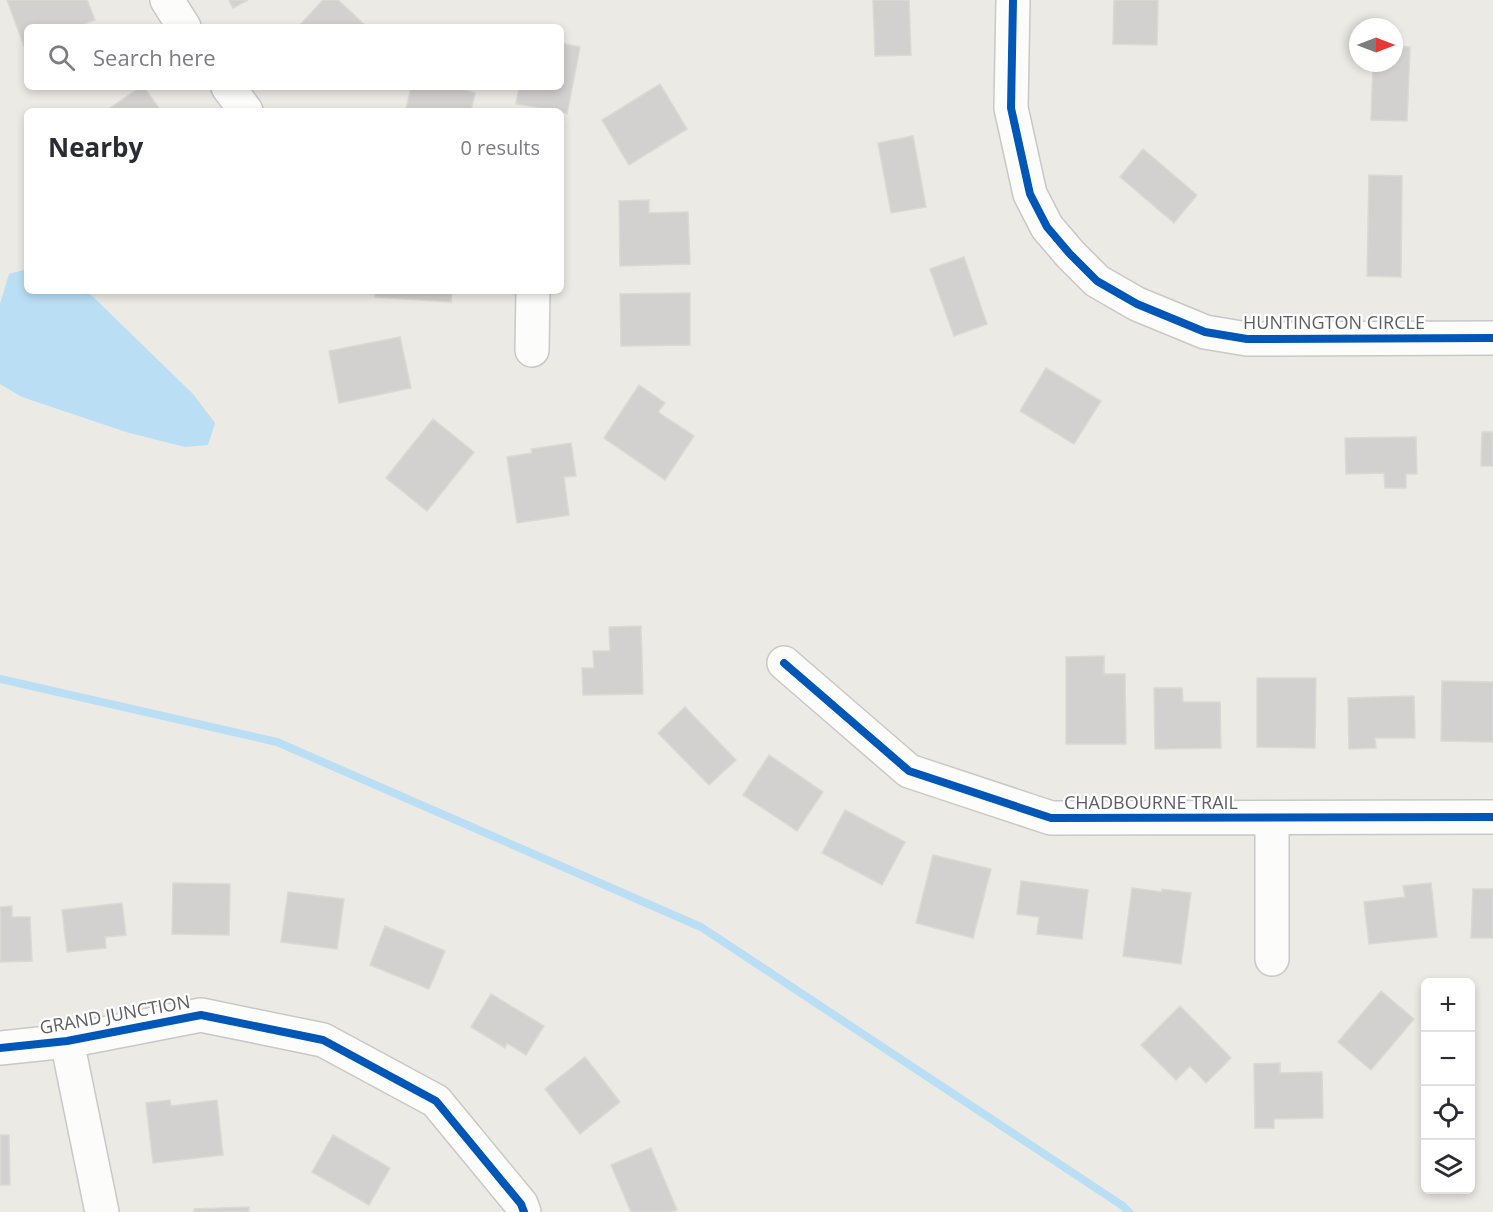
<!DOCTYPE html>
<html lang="en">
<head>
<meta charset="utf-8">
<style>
	:root { --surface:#fff; --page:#f2f2f3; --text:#2b2b33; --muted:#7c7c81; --line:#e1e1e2 }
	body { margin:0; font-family:"Open Sans",sans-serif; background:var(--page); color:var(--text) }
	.controls { position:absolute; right:18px; bottom:18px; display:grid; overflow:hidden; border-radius:9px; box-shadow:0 3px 9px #0003 }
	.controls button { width:54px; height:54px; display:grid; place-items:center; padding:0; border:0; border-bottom:2px solid var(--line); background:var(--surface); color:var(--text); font:30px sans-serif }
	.compass { position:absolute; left:1349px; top:18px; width:54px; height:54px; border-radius:50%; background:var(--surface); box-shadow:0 3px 9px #0003; rotate:90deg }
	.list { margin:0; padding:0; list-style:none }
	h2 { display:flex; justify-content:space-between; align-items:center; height:78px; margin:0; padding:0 24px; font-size:26px }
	h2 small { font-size:20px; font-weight:400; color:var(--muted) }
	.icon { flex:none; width:33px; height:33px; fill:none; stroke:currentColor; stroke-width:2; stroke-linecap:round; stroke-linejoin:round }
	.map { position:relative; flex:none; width:1493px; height:1212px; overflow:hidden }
	.search { position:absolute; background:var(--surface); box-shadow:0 3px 9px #0003; left:24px; top:24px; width:540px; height:66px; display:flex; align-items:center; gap:15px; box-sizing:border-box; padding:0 21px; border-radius:9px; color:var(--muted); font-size:22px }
	.panel { position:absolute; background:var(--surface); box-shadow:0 3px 9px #0003; left:24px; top:108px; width:540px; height:186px; border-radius:9px }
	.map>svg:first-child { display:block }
	.water { fill:#badff5 }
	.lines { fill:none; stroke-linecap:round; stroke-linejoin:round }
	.stream { stroke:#badff5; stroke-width:8 }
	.building { fill:#d2d1cf; stroke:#dad9d4; stroke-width:1.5 }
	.minor-casing { stroke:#c8c8c8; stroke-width:36 }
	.minor { stroke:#fcfcfb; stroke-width:33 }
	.cycleway-casing { stroke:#fff; stroke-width:11 }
	.cycleway { stroke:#0057b8; stroke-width:8 }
	.labels { text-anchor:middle; stroke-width:4.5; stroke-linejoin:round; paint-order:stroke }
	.street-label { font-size:18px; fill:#5b5f63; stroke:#fff }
</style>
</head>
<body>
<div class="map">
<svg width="1493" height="1212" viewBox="0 0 1493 1212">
	<rect width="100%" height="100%" fill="#ebeae5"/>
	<!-- water -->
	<path class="water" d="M27 269V291H87L193 394 215 423 208 445 185 447 126 432 22 397 0 384V304L9 274Z"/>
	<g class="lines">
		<!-- stream -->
		<path class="stream" d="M0 679 277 742 701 927 1123 1206 1129 1212"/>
	</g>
	<!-- building -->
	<path class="building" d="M7 0H87L95 20 76 27H27V45L24 46Z
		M229 0H248L233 8Z
		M323 0H338L367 27H298Z
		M873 0H909L911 55 875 56Z
		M1114 0H1158L1157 45 1113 44Z
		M561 43 580 47 567 114 561 111 516 104 519 87H561Z
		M1394 46 1410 47 1407 121 1371 120 1373 63H1394Z
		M660 84 687 129 629 165 602 120Z
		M140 87H144L161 111H106Z
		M411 87H466L465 90 475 93 471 111H412L406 109Z
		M913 136 926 207 891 213 878 143Z
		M1143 149 1197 195 1174 223 1120 177Z
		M1369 175 1402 176 1401 277 1367 276Z
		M649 200V213L688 212 690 264 620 266 619 201Z
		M964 257 987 324 954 336 930 269Z
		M375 291H452L451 302 375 297Z
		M690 293V345L621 346 620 294Z
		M400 337 411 388 339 403 329 351Z
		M1046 368 1101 401 1074 444 1020 411Z
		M639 385 665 403 658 412 694 436 665 480 604 438Z
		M433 419 474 452 427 511 386 478Z
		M1482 432H1493V466H1481Z
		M1416 437 1417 474H1406V488H1385L1384 473 1346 474 1345 438Z
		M571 443 576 476 564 477 569 515 517 523 507 457 532 453 531 449Z
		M641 626 643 694 583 695 582 668H594L593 651H610L609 627Z
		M1104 656V674H1125L1126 744H1066V657Z
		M1257 678H1316L1315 748 1257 747Z
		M1442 681 1493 682V742L1441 741Z
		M1154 688H1182L1183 702H1220L1221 748 1155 749Z
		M1414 696 1415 738H1375L1376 748 1349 749 1348 698Z
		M685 707 736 760 709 785 658 733Z
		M769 755 823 792 797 831 743 795Z
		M845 810 905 842 882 885 822 853Z
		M933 855 991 869 973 938 916 923Z
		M1021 881 1088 890 1082 939 1037 934 1039 917 1017 914Z
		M173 883 230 884 229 935 172 934Z
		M1431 883 1437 937 1369 944 1364 902 1405 897 1403 886Z
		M1132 888 1162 892V889L1191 893 1181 964 1123 956Z
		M1473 889H1493V938H1471Z
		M288 892 344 899 337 949 281 942Z
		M122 903 126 935 105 937 106 948 67 952 62 910Z
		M12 906V917H30L32 961 0 962V907Z
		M385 926 445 951 429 989 370 965Z
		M1381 991 1414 1019 1371 1070 1338 1042Z
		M491 994 544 1026 526 1055 507 1043 505 1048 471 1027Z
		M1180 1006 1231 1058 1206 1083 1190 1066 1176 1080 1141 1045Z
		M585 1057 620 1102 580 1134 545 1089Z
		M1280 1063V1073L1322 1072 1323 1118 1274 1119V1128H1255L1254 1064Z
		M170 1100 171 1106 217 1100 223 1155 153 1163 146 1103Z
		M0 1135H9L10 1185H0Z
		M333 1135 390 1168 369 1205 312 1172Z
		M651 1148 677 1210 671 1212H631L611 1165Z
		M249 1207V1212H194V1209Z"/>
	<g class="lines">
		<!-- minor casing -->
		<g class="minor-casing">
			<path id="minor" d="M167 0 184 27
				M1013 0 1011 108 1030 194 1047 227 1070 254 1097 281 1137 304 1205 332 1247 339 1493 338
				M228 87 246 111
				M532 350 533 291
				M784 663 909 771 1051 818 1493 817
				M1272 818V959
				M67 1041 102 1212
				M0 1048 67 1041 201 1015 323 1040 436 1101 521 1204 524 1212"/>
		</g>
		<!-- minor -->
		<use href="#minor" class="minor"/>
		<!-- cycleway casing -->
		<g class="cycleway-casing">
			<path id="cycleway" d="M1013 0 1011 108 1030 194 1047 227 1070 254 1097 281 1137 304 1205 332 1247 339 1493 338
				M784 663 909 771 1051 818 1493 817
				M0 1048 67 1041 201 1015 323 1040 436 1101 521 1204 524 1212"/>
		</g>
		<!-- cycleway -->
		<use href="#cycleway" class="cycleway"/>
	</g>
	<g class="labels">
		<!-- street labels -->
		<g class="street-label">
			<text x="1334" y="329">HUNTINGTON CIRCLE</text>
			<text x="1151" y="809">CHADBOURNE TRAIL</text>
			<text transform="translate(115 1015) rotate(-10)" y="6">GRAND JUNCTION</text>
		</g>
	</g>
</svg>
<div class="controls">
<button>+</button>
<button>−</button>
<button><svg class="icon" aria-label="locate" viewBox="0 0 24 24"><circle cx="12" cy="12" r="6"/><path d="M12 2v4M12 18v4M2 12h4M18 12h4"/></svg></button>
<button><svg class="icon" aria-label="layers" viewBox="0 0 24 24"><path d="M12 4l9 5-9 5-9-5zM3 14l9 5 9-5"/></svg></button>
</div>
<svg class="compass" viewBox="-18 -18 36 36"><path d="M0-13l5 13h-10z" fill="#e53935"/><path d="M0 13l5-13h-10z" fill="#7c7c81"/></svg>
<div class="search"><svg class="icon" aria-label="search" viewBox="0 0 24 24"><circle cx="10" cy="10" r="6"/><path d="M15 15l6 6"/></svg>Search here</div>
<section class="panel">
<h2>Nearby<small>0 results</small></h2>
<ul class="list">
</ul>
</section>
</div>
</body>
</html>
